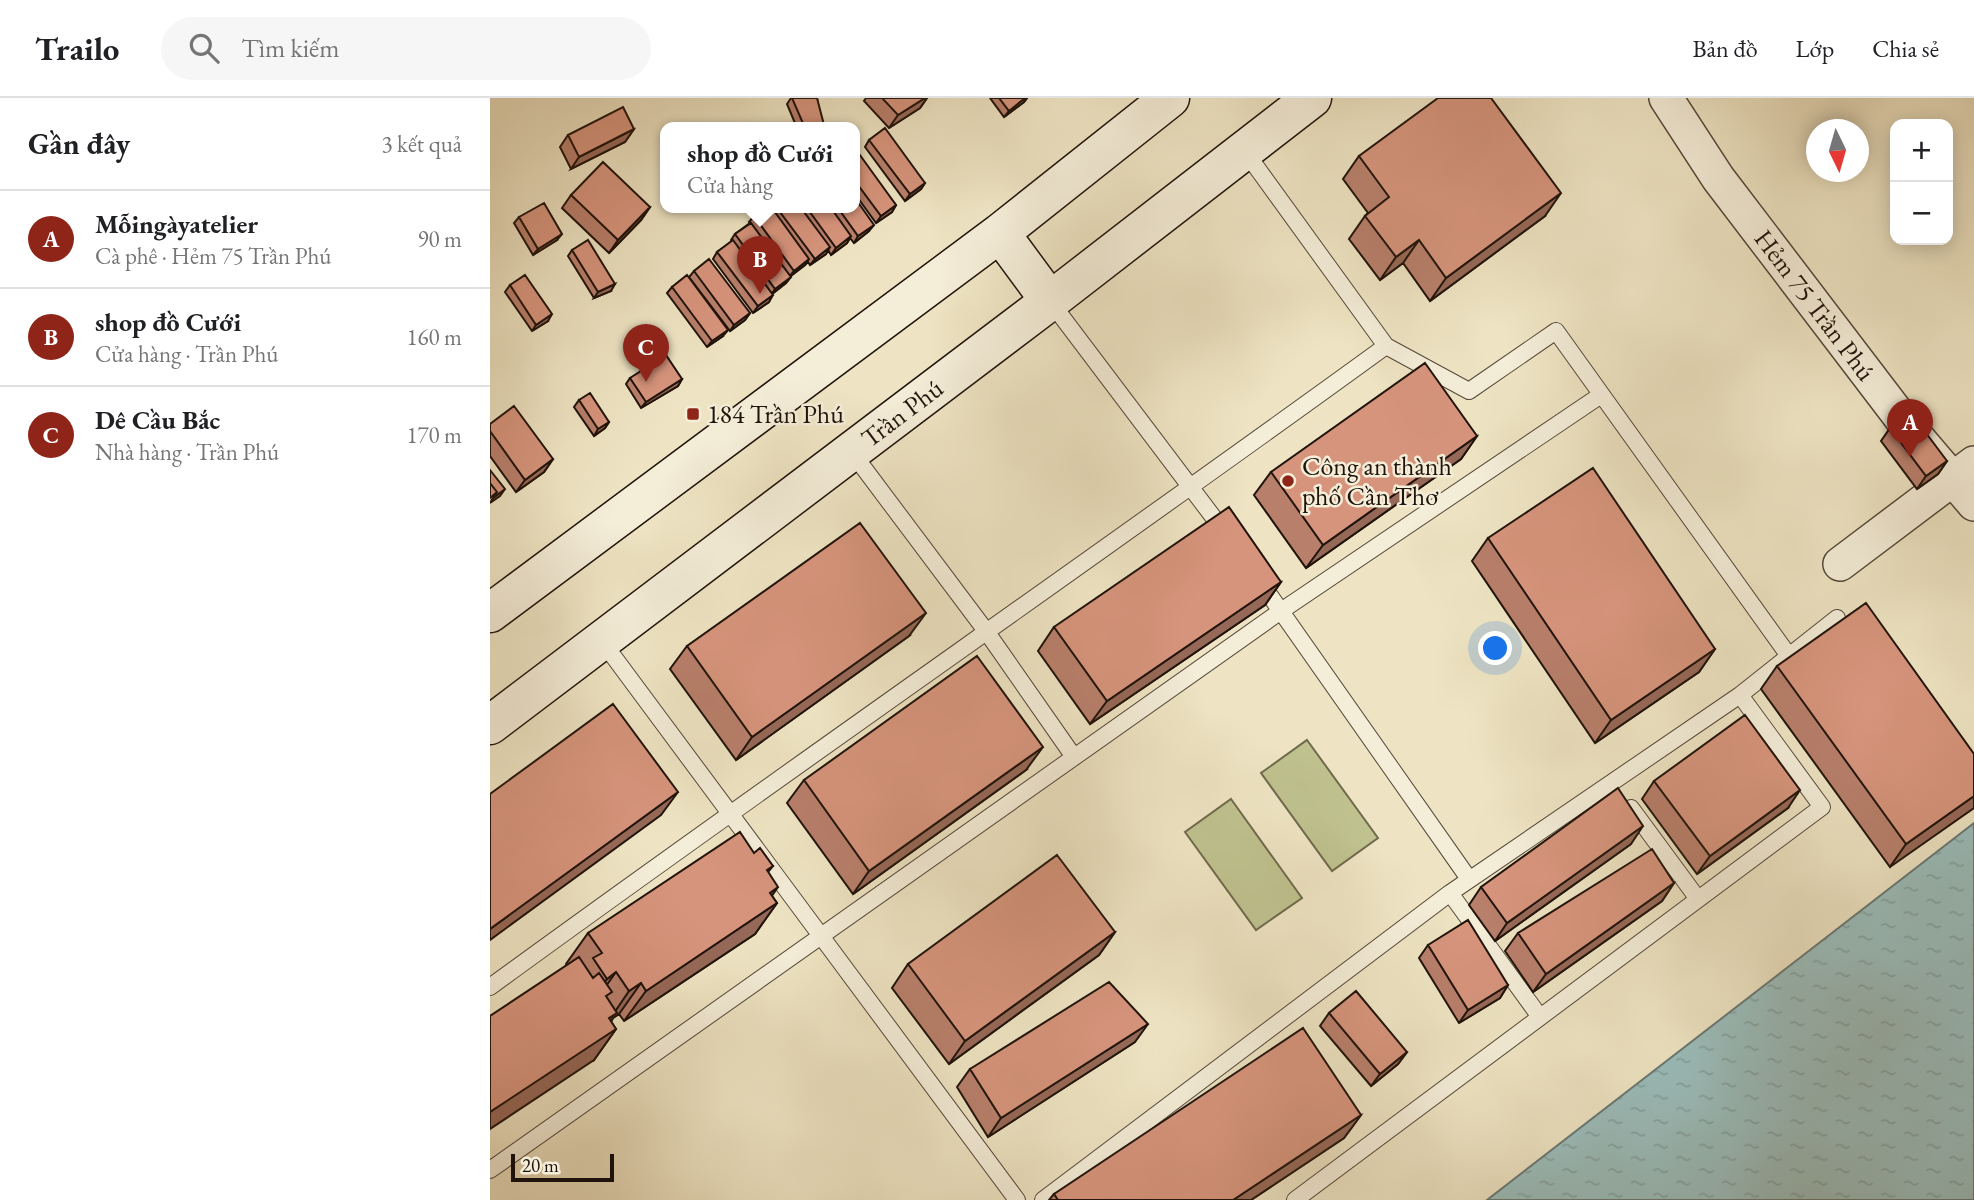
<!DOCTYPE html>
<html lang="vi">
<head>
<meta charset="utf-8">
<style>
	:root { --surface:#fff; --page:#f6f6f6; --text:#202124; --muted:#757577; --line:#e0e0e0; --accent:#8f2418 }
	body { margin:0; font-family:"EB Garamond",serif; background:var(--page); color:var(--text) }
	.controls { position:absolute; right:21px; top:21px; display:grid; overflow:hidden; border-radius:14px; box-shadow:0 4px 18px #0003 }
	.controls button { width:63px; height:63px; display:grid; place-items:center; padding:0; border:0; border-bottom:2px solid var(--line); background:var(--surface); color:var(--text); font:35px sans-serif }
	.compass { position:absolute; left:1316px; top:21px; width:63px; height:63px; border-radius:50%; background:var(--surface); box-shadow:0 4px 18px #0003; rotate:175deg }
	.scale { position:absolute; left:21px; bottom:18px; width:103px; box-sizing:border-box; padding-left:7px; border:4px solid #20130b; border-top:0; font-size:19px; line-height:24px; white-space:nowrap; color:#20130b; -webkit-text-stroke:5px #f4edd8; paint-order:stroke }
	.you { position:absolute; left:1006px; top:551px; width:24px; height:24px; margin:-18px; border:5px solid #fff; border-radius:50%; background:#1a73e8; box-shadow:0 0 0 10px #1a73e833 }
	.badge { display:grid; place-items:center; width:46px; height:46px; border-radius:50%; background:var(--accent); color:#fff; font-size:23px; font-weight:700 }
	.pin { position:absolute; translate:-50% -58px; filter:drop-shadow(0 2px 4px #0008) }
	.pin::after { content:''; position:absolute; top:37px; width:24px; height:21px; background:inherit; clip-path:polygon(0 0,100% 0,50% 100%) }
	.popup { position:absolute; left:170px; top:24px; width:200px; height:91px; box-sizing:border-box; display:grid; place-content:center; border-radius:14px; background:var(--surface); filter:drop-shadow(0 2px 5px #0005); font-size:23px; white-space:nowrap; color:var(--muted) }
	.popup b { font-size:26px; color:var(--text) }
	.popup::after { content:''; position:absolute; left:50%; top:100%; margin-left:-14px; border:14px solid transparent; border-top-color:var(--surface) }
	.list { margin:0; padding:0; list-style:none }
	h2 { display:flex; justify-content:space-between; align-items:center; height:91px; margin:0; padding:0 28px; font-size:30px }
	h2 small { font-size:23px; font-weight:400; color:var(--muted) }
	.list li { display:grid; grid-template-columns:46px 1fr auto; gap:21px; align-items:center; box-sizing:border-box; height:98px; padding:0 28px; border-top:2px solid var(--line) }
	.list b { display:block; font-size:26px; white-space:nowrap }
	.list p { margin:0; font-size:23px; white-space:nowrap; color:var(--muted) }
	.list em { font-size:23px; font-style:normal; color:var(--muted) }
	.icon { flex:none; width:38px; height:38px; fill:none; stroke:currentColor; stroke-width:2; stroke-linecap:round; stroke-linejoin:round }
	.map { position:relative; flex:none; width:1484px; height:1102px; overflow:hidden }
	header { display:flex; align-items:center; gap:42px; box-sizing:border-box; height:98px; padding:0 35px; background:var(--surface); border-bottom:2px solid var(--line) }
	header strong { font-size:33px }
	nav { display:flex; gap:38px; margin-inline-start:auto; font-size:24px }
	.search { width:490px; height:63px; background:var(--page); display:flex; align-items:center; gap:18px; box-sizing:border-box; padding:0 24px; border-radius:38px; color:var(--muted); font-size:26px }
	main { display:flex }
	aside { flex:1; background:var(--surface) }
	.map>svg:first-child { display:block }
	.pitch { fill:#bfc28f; stroke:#706a4d; stroke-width:2 }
	.water { fill:url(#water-ripples); stroke:#6a7975; stroke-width:2 }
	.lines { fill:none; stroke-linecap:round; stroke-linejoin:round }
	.lane-casing { stroke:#544739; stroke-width:18 }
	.street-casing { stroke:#544739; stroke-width:36 }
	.secondary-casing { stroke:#20130b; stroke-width:41 }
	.lane { stroke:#f4edd8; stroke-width:16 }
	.street { stroke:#f4edd8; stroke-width:33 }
	.secondary { stroke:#f4edd8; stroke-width:38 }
	.wall { fill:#b87f6b; stroke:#20130b; stroke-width:2 }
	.shaded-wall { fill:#966857; stroke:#20130b; stroke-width:2 }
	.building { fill:#d6947c; stroke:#20130b; stroke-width:2 }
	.poi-dot { fill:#8f2418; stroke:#f4edd8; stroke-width:2.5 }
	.labels { text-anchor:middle; stroke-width:5; stroke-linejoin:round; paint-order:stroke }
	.street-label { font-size:26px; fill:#20130b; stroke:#f4edd8 }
	.poi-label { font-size:26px; fill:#20130b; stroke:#f4edd8; text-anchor:start }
</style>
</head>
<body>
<header>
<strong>Trailo</strong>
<div class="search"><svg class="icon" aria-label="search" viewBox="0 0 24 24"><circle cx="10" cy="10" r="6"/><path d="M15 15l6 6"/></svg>Tìm kiếm</div>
<nav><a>Bản đồ</a><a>Lớp</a><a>Chia sẻ</a></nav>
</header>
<main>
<aside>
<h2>Gần đây<small>3 kết quả</small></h2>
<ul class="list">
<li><span class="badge">A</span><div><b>Mỗingàyatelier</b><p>Cà phê · Hẻm 75 Trần Phú</p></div><em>90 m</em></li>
<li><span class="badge">B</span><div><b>shop đồ Cưới</b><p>Cửa hàng · Trần Phú</p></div><em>160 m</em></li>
<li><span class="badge">C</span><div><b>Dê Cầu Bắc</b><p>Nhà hàng · Trần Phú</p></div><em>170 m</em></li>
</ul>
</aside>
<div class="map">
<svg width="1484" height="1102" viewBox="0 0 1484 1102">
	<defs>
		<pattern id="water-ripples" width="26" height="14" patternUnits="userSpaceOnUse" patternTransform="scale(1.75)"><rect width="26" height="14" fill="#9bbdbb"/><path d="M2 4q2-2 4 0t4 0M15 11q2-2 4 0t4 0" fill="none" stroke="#85a29f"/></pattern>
	</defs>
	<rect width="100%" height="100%" fill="#eee4c3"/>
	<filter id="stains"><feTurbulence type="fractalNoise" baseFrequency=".00286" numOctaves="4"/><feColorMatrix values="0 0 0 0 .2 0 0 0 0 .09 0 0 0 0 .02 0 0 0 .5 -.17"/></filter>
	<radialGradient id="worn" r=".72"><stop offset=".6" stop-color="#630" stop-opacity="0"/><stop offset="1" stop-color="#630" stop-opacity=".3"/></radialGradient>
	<!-- pitch -->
	<path class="pitch" d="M817 642 888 740 842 773 771 675Z
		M741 701 812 800 766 832 695 734Z"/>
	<!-- water -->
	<path class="water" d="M1484 725V1102H997Z"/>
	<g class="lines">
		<!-- lane casing -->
		<g class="lane-casing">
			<path id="lane" d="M754 52 896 248
				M560 203 736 436
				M361 353 496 533 584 659
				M769 482 979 781
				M112 543 527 1102
				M1141 710 1208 801
				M960 795 1050 919
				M0 889C297 672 599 464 896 248L979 293 1066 233 1299 558
				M0 1072 791 513 1111 297
				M553 1102 960 795 1250 597 1347 520
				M805 1102 1332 709 1250 597"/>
		</g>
		<!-- street casing -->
		<g class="street-casing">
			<path id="street" d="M1176 0 1228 80 1414 324 1484 406
				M1350 466 1484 365"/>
		</g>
		<!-- secondary casing -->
		<g class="secondary-casing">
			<path id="secondary" d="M510 135 560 203
				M0 515 510 135 680 0
				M0 627 560 203 822 0"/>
		</g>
		<!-- lane -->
		<use href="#lane" class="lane"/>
		<!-- street -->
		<use href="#street" class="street"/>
		<!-- secondary -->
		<use href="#secondary" class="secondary"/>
	</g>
	<!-- wall -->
	<path class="wall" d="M301 0H327L332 30H307L297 6Z
		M376 0H437L430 10 399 30 374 3Z
		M500 0H537L534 4 514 19Z
		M144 31 135 44 81 71 70 49 78 37Z
		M379 42 435 85 431 91 415 103 375 49Z
		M365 55 406 107 402 114 386 125 365 96Z
		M869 58 1055 118 940 203 913 165 890 182 859 141 875 118 878 115 853 81Z
		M81 97 160 109 151 122 119 155 72 110Z
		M275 110H365L379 133 364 145 360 140 357 145 341 157 338 152 336 156 320 167 318 164 315 167 301 178 296 185 282 196 279 204 263 215 223 161 227 154 242 144 241 142 245 136 260 125 259 124 264 118Z
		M29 119 67 142 43 157 24 125Z
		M82 152 121 193 104 200 78 158Z
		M204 173 260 215 255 222 240 233 199 179Z
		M20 187 58 223 42 233 15 194Z
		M182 189 233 238 217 249 177 195Z
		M140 280 192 281 188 288 151 310 136 286Z
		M89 302 119 324 115 330 104 338 84 309Z
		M0 326 63 361 54 374 26 394 0 358Z
		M1400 330 1457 363 1448 376 1427 391 1391 343Z
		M987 338 971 361 816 470 764 397 781 374Z
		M998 440 1225 551 1209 574 1105 645 982 463Z
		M791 484 775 507 600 626 548 553 564 529Z
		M419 538 246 662 180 571 197 548Z
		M1287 568 1484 656 1400 769 1271 591Z
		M536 672 363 796 297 705 314 682Z
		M1164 683 1298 710 1207 776 1152 701Z
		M1141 746 1005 843 979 807 991 789Z
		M264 755 283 768 278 774 282 798 287 805 265 836 134 923 129 916 123 920 121 924 126 931 104 962 76 866 98 835Z
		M1184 785 1172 803 1043 894 1015 853 1028 835Z
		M625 834 609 857 459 966 402 890 418 866Z
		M938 847 1018 887 1010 900 969 925 929 860Z
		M839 915 917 954 908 966 881 988 830 928Z
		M645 944 498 1039 467 989 480 971Z
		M871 1017 854 1040 761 1102H559L564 1096Z"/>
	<!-- shaded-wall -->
	<path class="shaded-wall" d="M435 0H437L430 10 399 30 408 17Z
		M535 0H537L534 4 514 19 519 13Z
		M144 31 135 44 81 71 89 59Z
		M435 85 431 91 415 103 420 96Z
		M1071 95 1055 118 940 203 956 180Z
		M406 107 402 114 386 125 391 118Z
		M160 109 151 122 119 155 128 142Z
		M384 127 379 133 364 145 368 138Z
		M72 136 67 142 43 157 48 151Z
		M361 138 357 145 341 157 346 150Z
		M929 142 913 165 890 182 906 159Z
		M340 149 336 156 320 167 325 161Z
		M319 161 315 167 299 179 304 173Z
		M301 179 296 185 281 197 285 191Z
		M125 186 121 193 104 200 108 194Z
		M283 197 279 204 263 215 268 208Z
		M260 215 255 222 240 233 244 227Z
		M62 216 58 223 42 233 46 227Z
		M238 232 233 238 217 249 222 243Z
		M192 281 188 288 151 310 156 304Z
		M119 324 115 330 104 338 108 331Z
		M987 338 971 361 816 470 833 447Z
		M63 361 54 374 26 394 35 382Z
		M1457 363 1448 376 1427 391 1436 378Z
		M15 391 10 398 0 405 3 400Z
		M791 484 775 507 600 626 617 603Z
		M436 515 419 538 246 662 262 639Z
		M1225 551 1209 574 1105 645 1121 622Z
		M553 649 536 672 363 796 379 773Z
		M1310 692 1298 710 1207 776 1220 758Z
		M188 694 171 717 0 842V831Z
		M1484 698V710L1400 769 1416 746Z
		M1153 728 1141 746 1005 843 1017 825Z
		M1184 785 1172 803 1043 894 1056 876Z
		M288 789 269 817 287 805 265 836 134 923 156 893 280 795Z
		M625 834 609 857 459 966 475 943Z
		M126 874 104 905 95 912 117 881Z
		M151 885 129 916 123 920 107 943 126 931 104 962 0 1031V1014L122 918 139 893Z
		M1018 887 1010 900 969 925 978 912Z
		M658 926 645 944 498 1039 511 1020Z
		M917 954 908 966 881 988 890 976Z
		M871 1017 854 1040 761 1102H743Z"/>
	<!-- building -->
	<path class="building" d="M302 0H327L334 27 326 30H315Z
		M392 0H435L408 17Z
		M509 0H535L519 13Z
		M948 0H1001L1071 95 956 180 929 142 906 159 875 118 899 99 869 58Z
		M133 9 144 31 89 59 78 37Z
		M395 30 435 85 420 96 379 42Z
		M367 53 406 107 391 118 365 83V55Z
		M113 64 160 109 128 142 81 97Z
		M365 100 384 127 368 138 348 110H365Z
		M54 105 72 136 48 151 29 119Z
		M275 110H282L319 161 304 173 264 118Z
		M287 110H311L340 149 325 161Z
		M317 110H341L361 138 346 150Z
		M261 125 301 179 285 191 245 136Z
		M98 142 125 186 108 194 82 152Z
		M243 142 283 197 268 208 227 154Z
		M219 161 260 215 244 227 204 173Z
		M35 177 62 216 46 227 20 187Z
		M197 177 238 232 222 243 182 189Z
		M176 257 192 281 156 304 140 280Z
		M935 265 987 338 833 447 781 374Z
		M100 295 119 324 108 331 89 302Z
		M24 308 63 361 35 382 0 333V326Z
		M1421 315 1457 363 1436 378 1400 330Z
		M1103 370 1225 551 1121 622 998 440Z
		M0 372 15 391 3 400 7 394 0 385Z
		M0 385 7 394 0 400Z
		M739 409 791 484 617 603 564 529Z
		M370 425 436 515 262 639 197 548Z
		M1376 505 1484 656V698L1416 746 1287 568Z
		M487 558 553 649 379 773 314 682Z
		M123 606 188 694 0 831V696Z
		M1255 617 1310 692 1220 758 1164 683Z
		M1128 690 1153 728 1017 825 991 789Z
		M250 734 264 755 270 750 283 768 277 772 288 789 280 795 287 805 156 893 151 885 139 893 126 874 117 881 103 860 112 855 98 835Z
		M1162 751 1184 785 1056 876 1028 835Z
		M567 757 625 834 475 943 418 866Z
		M978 822 1018 887 978 912 938 847Z
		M89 859 103 880 109 875 122 894 116 898 127 915 119 920 126 931 0 1014V918Z
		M619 884 658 926 511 1020 480 971Z
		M866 893 917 954 890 976 839 915Z
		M813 930 871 1017 743 1102H568L564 1096Z"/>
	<!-- markers -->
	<g class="poi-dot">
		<rect x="196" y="309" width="14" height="14" rx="3.5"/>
		<circle cx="798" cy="383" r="7"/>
	</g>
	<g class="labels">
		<!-- street labels -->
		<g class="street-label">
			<text transform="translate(1325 207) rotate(53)" y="9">Hẻm 75 Trần Phú</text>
			<text transform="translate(412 315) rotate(-37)" y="9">Trần Phú</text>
		</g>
		<!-- poi labels -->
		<g class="poi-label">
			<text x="217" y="325">184 Trần Phú</text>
			<text x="812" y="377">Công an thành<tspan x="812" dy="30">phố Cần Thơ</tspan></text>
		</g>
	</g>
	<rect width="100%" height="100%" filter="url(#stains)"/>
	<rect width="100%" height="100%" fill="url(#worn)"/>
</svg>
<div class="controls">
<button>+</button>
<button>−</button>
</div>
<svg class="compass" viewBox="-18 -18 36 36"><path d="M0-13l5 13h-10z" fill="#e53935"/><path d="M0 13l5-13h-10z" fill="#757577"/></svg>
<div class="scale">20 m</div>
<div class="you"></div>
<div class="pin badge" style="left:1420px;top:359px">A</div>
<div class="pin badge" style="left:270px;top:196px">B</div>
<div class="popup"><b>shop đồ Cưới</b>Cửa hàng</div>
<div class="pin badge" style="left:156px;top:284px">C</div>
</div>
</main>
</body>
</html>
